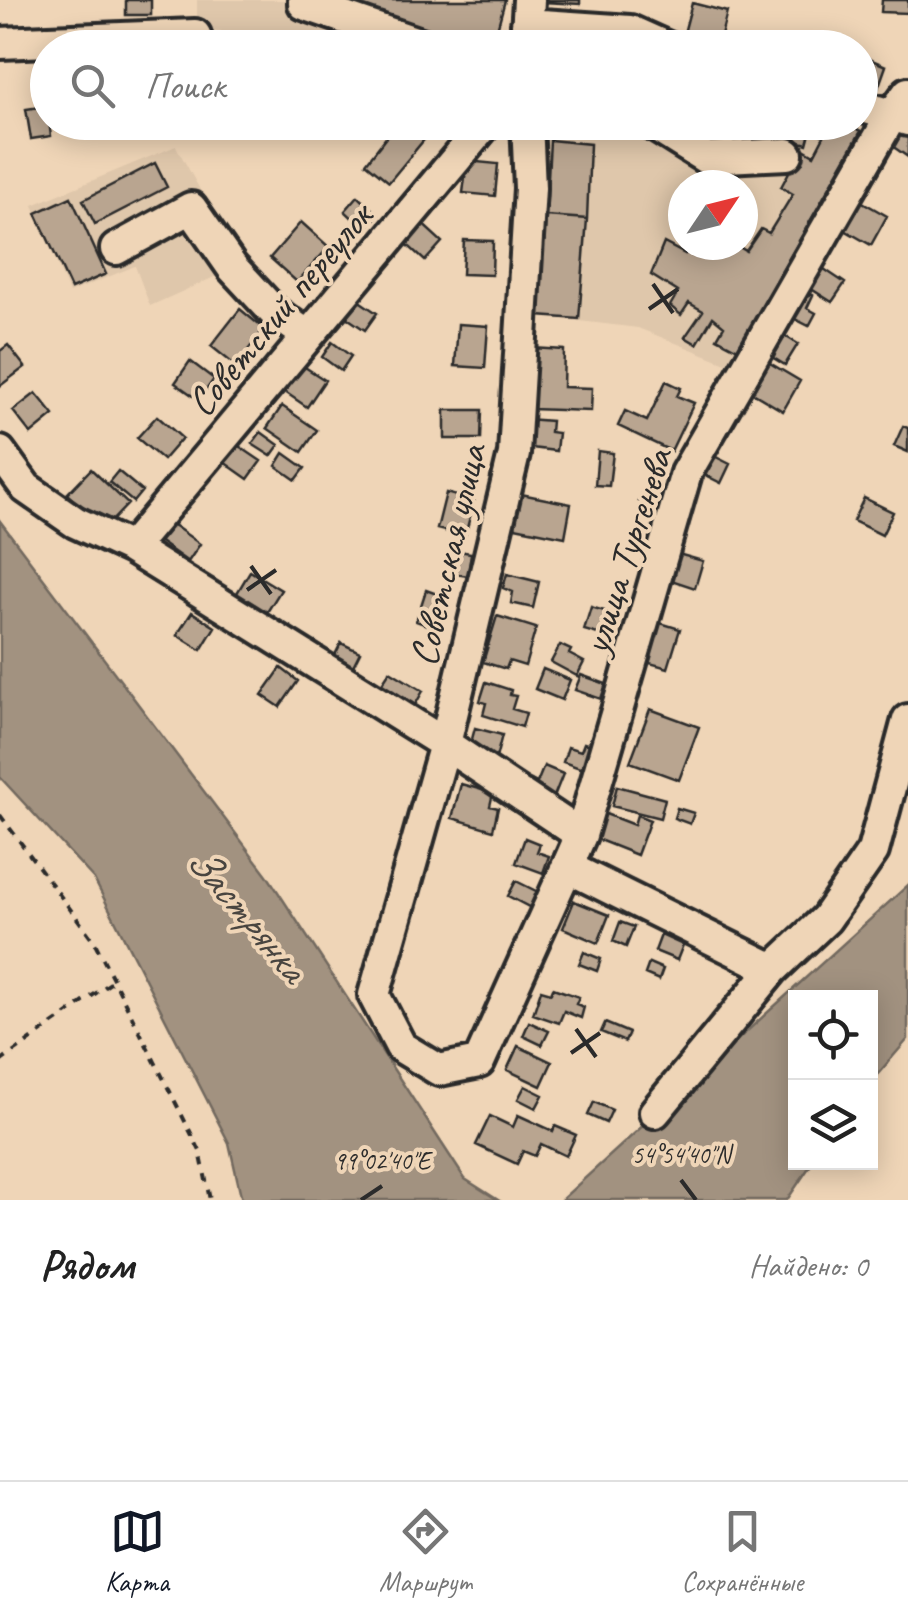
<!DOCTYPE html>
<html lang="ru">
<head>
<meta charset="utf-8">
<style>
	:root { --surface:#fff; --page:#f6f6f6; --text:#222; --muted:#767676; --line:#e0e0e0; --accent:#111827 }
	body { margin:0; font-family:Caveat,sans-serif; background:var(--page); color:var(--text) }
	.controls { position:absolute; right:30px; bottom:30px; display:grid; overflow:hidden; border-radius:0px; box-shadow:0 5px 25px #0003 }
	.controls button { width:90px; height:90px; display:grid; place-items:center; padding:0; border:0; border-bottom:2px solid var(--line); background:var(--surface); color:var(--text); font:50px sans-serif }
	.compass { position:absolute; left:668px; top:170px; width:90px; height:90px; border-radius:50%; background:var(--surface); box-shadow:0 5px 25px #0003; rotate:55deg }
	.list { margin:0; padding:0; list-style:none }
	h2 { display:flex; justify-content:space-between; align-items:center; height:130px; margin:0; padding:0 40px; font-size:42px }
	h2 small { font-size:32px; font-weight:400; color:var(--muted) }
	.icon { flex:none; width:55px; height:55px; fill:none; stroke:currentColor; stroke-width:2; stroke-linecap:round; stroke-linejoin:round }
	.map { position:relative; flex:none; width:908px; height:1200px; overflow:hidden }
	.search { position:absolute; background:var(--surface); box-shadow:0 5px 25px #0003; left:30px; right:30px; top:30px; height:110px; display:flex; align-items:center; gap:25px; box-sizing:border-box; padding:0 35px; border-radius:55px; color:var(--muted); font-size:38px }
	.sheet { height:280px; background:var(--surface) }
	nav { display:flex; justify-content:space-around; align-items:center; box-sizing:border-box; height:140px; border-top:2px solid var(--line); background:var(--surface); font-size:28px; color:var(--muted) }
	nav a { display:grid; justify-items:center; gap:5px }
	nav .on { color:var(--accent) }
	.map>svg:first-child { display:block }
	.built { fill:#dfc7ab; fill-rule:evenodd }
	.water { fill:#a29280; stroke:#72695e; stroke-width:2.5 }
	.building { fill:#b9a590; stroke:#2b2b2b; stroke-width:2.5 }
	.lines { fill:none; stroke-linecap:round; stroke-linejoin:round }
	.minor-casing { stroke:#2b2b2b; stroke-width:38 }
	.path { stroke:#2b2b2b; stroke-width:4; stroke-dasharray:8 8; stroke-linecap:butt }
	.minor { stroke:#efd5b7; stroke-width:30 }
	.ticks { fill:none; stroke:#2b2b2b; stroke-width:4 }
	.labels { text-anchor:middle; stroke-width:8; stroke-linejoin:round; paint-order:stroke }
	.street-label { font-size:40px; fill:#2b2b2b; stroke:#efd5b7 }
	.water-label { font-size:42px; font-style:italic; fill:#494540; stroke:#efd5b7 }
	.ticks-label { font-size:25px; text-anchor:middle; fill:#2b2b2b; stroke:#efd5b7; stroke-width:8; stroke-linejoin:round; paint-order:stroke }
</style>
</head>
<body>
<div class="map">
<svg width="908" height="1200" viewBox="0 0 908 1200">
	<rect width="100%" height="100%" fill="#efd5b7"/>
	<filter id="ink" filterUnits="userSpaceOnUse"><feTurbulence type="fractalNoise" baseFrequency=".01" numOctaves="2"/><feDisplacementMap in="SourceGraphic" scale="20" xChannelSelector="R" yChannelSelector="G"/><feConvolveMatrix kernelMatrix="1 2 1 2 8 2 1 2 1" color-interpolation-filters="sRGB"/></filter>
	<g filter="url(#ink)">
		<!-- built -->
		<path class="built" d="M197 0H495L480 48 219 47 221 31 197 29Z
			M843 122 861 131 738 349 726 363 638 328 538 316 551 123ZM683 185H743V245H683Z
			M176 146 233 250 221 274 150 306 135 266 69 293 33 205Z"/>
		<!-- water -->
		<path class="water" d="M0 521 267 875 465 1179 498 1200H242L229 1143 94 879 0 777Z
			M908 885V1039L871 1082 870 998H796V1162L812 1163 787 1200H561Z"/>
		<!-- building -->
		<path class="building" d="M126 0H151V15H126Z
			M346 0H505L492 48H453L384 25 389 16Z
			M543 0H580V4L543 2Z
			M882 0H908V13L881 12Z
			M692 3 727 12 718 48H707L682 41Z
			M546 31 616 37 615 48H544Z
			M860 55 886 66 876 94 860 88Z
			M47 106 51 136 31 139 26 109Z
			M398 122 437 124 389 182 366 163Z
			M731 122H843L861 131 738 349 717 338 724 326 713 317 697 344 685 337 703 311 689 303 681 315 670 306 678 292 651 275 664 243 685 254 690 245H736L746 251 761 229 769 233 793 194 781 187 802 148 814 155 824 136 811 129 807 144Z
			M905 125 908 126V157L892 146Z
			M550 140 590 144 587 219 546 216Z
			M467 161 498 164 495 196 463 193Z
			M155 163 167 187 95 224 83 200Z
			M358 196 378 215 364 229 345 211Z
			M71 197 106 274 71 289 36 213Z
			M859 200 887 216 871 245 843 229Z
			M546 216 587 219 579 319 538 316Z
			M418 220 442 242 425 261 401 239Z
			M301 222 329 247 297 282 270 258Z
			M464 240 493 241 492 275 462 274Z
			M818 265 845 283 832 302 805 285Z
			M798 287 813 295 807 308 816 313 809 326 785 314Z
			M352 296 377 313 365 330 340 313Z
			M240 309 264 329 236 366 211 346Z
			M458 324 488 326 485 368 455 366Z
			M780 333 798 344 785 365 767 354Z
			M332 342 351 356 341 371 322 357Z
			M8 345 25 367 0 386V351Z
			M532 348 564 350 563 387 592 388 591 411 530 409Z
			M763 359 800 381 783 411 746 389Z
			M190 361 214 379 199 400 175 383Z
			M297 362 325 380 307 407 279 388Z
			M666 381 681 388 677 396 694 403 671 451 618 426 625 411 647 421Z
			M36 393 54 415 31 434 13 411Z
			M282 406 317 430 302 452 267 428Z
			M445 410H482L481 439H445Z
			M157 416 182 438 163 460 137 438Z
			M526 419 551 421 550 432 558 433 556 451 523 447Z
			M903 426 908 428V452L894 446Z
			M261 432 279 445 271 456 252 444Z
			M233 442 261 461 248 479 221 460Z
			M598 451 613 453 609 486 595 485Z
			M706 452 730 464 721 483 697 471Z
			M284 453 305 468 296 480 276 466Z
			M91 469 128 504 104 529 67 494Z
			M118 471 142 491 133 502 109 482Z
			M648 481 669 490 661 510 639 501Z
			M446 493 474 501 465 536 437 529Z
			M521 494 571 504 565 537 515 527Z
			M864 498 893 512 882 535 853 521Z
			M169 522 200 544 188 562 157 540Z
			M452 550 471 553 468 576 449 573Z
			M678 554 703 561 695 588 671 580Z
			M250 571 281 590 264 617 234 598Z
			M507 574 539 582 533 608 511 603 513 592 503 588Z
			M426 590 448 598 438 629 416 621Z
			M591 607 618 615 611 638 584 630Z
			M192 612 215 627 201 650 177 635Z
			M497 616 536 628 525 666 509 661 506 669 483 662Z
			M654 621 680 629 668 668 642 661Z
			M341 643 360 652 348 676 329 667Z
			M560 645 571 650 569 654 584 662 577 676 551 662Z
			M281 668 298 681 280 707 262 695Z
			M543 669 570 680 562 700 535 689Z
			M390 671 423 691 411 712 377 691Z
			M581 675 606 684 601 699 575 690Z
			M486 682 511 690 510 695 516 696 512 709 526 713 522 727 483 715 486 703 480 701Z
			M650 709 699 727 679 780 630 762Z
			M475 728 502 735 495 762 468 754Z
			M584 743 597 747 588 771 563 762 568 747 581 751Z
			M544 766 563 774 553 799 527 787 531 780 537 783Z
			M461 784 493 793 490 806 498 808 493 830 452 818Z
			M617 786 665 799 660 818 612 806Z
			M677 808 694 813 690 824 674 818Z
			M603 813 634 825 637 815 650 820 637 855 594 838Z
			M525 838 540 844 537 852 549 856 543 873 516 863Z
			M516 881 540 893 531 908 508 896Z
			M574 901 609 915 598 943 563 928Z
			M620 922 634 927 626 947 613 941Z
			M661 935 683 945 677 960 655 951Z
			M584 952 601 959 597 971 579 964Z
			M649 963 663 969 659 980 645 974Z
			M553 988 579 997 576 1004 584 1007 581 1018 564 1011 559 1023 533 1014 541 990 551 993Z
			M529 1022 549 1031 542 1045 523 1036Z
			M605 1023 629 1033 625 1042 601 1032Z
			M518 1046 552 1062 541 1086 507 1070Z
			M525 1086 543 1095 536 1108 518 1099Z
			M594 1102 612 1110 606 1123 588 1115Z
			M518 1115 553 1131 555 1126 576 1135 566 1156 541 1144 535 1156 523 1151 517 1164 476 1145 490 1116 513 1127Z"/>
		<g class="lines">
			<!-- minor casing -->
			<g class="minor-casing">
				<path id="minor" d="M304 0V4L432 48
					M527 24 630 31 668 48
					M0 43 195 35
					M526 48 529 0
					M860 106 908 120
					M527 122 530 188 514 454 445 744 374 995 401 1047 439 1070 479 1062 567 867 581 835 686 473 892 115 908 93
					M649 122 706 158 787 154
					M116 249 191 208 232 267 274 312 308 336
					M0 452 26 488 75 522 131 548 445 744 581 835
					M131 548 487 122
					M567 867 773 969
					M655 1112 773 969 826 919 873 851 908 720"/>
			</g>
			<!-- path -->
			<path class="path" d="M0 815 94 941 200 1151 210 1200
				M0 1062 113 981"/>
			<!-- minor -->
			<use href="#minor" class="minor"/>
		</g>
	</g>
	<!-- ticks -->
	<path class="ticks" d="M653 284 673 313M649 309 678 289M251 566 271 594M247 590 276 570M576 1029 596 1057M571 1053 600 1033M681 1180 696 1200M361 1200 382 1186"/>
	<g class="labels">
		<!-- street labels -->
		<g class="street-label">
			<text transform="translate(279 309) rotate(-50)" y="14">Советский переулок</text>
			<text transform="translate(626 551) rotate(-72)" y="14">улица Тургенева</text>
			<text transform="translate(447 555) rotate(-77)" y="14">Советская улица</text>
		</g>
		<!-- water labels -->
		<g class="water-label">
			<text transform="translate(248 913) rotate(50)" y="15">Застрянка</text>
		</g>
	</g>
	<g class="ticks-label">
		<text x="681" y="1163">54°54'40"N</text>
		<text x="382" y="1169">99°02'40"E</text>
	</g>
</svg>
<div class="controls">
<button><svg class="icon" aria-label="locate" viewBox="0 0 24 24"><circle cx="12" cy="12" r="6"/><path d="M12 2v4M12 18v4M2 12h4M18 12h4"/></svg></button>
<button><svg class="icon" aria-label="layers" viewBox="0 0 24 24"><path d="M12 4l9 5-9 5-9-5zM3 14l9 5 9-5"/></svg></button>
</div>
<svg class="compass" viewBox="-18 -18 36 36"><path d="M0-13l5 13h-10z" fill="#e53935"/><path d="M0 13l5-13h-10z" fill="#767676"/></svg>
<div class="search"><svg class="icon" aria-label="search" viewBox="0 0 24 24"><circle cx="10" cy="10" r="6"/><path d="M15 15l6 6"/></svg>Поиск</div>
</div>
<section class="sheet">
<h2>Рядом<small>Найдено: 0</small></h2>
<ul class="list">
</ul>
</section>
<nav>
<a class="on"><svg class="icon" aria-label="map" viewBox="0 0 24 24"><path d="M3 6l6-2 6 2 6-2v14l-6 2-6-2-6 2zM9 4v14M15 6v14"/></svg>Карта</a>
<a><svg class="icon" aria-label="directions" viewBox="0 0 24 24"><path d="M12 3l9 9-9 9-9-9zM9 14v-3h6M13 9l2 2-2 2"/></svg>Маршрут</a>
<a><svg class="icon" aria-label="saved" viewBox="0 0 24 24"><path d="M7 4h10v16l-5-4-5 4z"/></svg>Сохранённые</a>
</nav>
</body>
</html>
